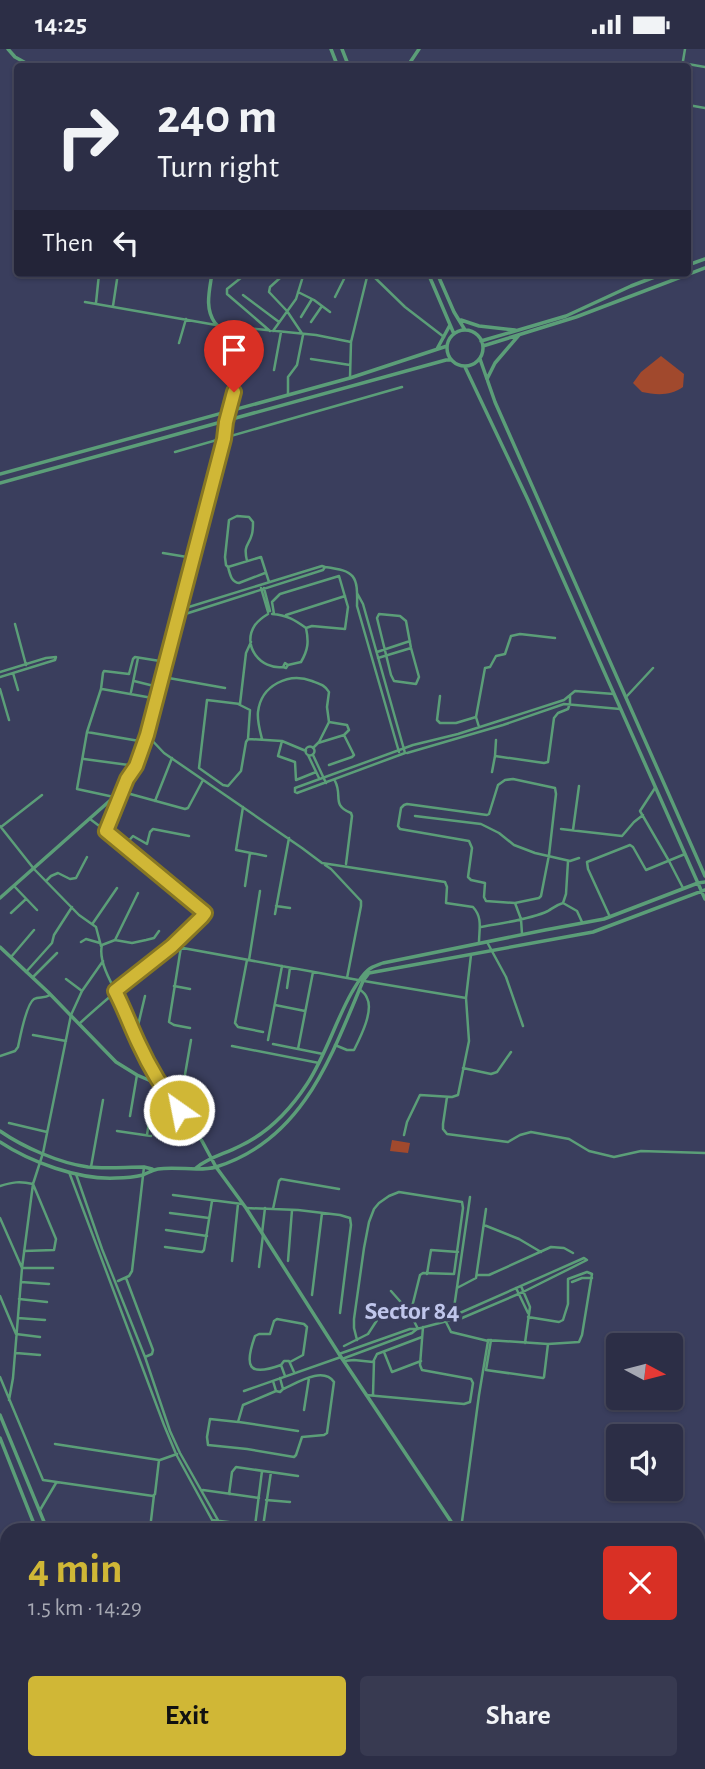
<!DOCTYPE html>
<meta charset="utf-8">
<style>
body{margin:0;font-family:"Alegreya Sans",sans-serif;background:#383a51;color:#f1f3f6;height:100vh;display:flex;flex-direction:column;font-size:26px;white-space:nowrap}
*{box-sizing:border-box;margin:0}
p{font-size:23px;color:#a6a8b3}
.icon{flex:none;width:38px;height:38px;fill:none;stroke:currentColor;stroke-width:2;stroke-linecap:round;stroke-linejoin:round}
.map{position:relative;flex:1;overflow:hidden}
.details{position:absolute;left:0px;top:1474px;width:705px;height:247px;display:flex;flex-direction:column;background:#2c2e46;border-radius:21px 21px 0 0;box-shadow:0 2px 5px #0004,0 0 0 2px #484a5f}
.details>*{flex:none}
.guide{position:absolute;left:14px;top:14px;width:677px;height:214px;border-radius:7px;box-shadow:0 2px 5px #0004,0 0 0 2px #484a5f;background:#2c2e46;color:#f1f3f6;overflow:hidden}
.needle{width:46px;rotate:97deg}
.fabs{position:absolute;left:606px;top:1284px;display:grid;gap:14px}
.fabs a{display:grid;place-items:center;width:77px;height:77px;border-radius:7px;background:#2c2e46;box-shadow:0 2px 5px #0004,0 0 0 2px #484a5f;font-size:35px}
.pin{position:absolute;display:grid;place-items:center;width:60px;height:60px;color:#fff;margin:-72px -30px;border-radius:50% 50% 50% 0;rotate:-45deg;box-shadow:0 0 7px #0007}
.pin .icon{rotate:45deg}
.me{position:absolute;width:77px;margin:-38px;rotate:327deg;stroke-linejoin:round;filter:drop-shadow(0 0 5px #0008)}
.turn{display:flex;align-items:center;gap:24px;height:147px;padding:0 28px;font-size:32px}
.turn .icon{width:91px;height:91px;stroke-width:2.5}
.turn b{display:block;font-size:49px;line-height:60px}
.then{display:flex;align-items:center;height:66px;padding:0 28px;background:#0003;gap:14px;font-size:26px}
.round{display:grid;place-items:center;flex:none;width:74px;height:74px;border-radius:7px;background:#383a51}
.head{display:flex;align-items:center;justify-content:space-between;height:119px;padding:0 28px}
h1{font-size:42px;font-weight:700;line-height:52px;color:#d0b736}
.action{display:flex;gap:14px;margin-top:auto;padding:14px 28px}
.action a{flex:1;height:80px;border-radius:7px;background:#d0b736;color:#111;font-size:28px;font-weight:700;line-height:80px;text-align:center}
.action a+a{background:#383a51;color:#f1f3f6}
.status{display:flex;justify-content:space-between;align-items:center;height:49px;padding:0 35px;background:#2c2e46;direction:ltr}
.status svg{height:19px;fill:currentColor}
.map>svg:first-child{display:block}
</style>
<div class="status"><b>14:25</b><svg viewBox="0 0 49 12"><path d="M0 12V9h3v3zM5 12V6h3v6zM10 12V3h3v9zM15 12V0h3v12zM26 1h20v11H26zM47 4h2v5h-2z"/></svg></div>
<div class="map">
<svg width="705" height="1720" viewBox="0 0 705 1720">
<rect width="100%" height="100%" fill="#3a3e5d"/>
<path fill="#a1492d" d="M661,307l23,18 -1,13c-12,9 -27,8 -41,5l-9,-9 8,-11z
M392,1091l18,3 -2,10 -18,-2z"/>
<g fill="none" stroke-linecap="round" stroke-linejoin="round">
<path stroke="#5b9e78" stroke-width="2.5" d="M682,14l23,4
M682,18l3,-18
M688,56l17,3
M247,224l-20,16v5l43,37
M370,224l35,34 39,30
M280,229l-10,9 -1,5 18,19 16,24 -6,30 -9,12v17
M298,243l16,8 16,12
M243,246l36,27
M335,248l12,-24
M85,253l131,23 100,10 35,7
M96,254l3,-29
M113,257l5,-33
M301,268l11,-18
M311,273l11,-16
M273,282l23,-32 8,-26
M179,294l7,-24
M244,299l5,-9 2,-10
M311,310l39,6
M274,321l7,-38
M350,329l1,-36 17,-69
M175,403l227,-65
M163,504l30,5
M247,512c-4,-17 2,-15 5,-27 1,-4 1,-8 1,-12l-4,-5 -12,-1 -8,4 -4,37 1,8 2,2 33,-10 8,25
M228,518c2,7 3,15 11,16l26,-10
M325,518c30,4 33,8 32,39l42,146
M261,539l7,24
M264,539l6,23
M268,565c-5,3 -10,7 -13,11 -14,21 6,45 28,42
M272,565c15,1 23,6 34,14
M274,565l-2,-12 8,-8 59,-18 9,31 -3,22 -33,-3 -6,2c3,14 2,22 -5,34l-13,3
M379,565l21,2 6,5 5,27 8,29 -3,7 -22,-3 -3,-6 -14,-57z
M286,566l59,-19
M179,567l144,-46 2,-3 -3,-1 -143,44
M15,575l11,41
M251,593l-5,11 -6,51 -33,-4 -8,68 24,17 5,1 13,-15 5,-29 2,-3 34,2 24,10
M377,603l33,-11
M378,609l33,-10
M285,614l3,2 -2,3 -3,-1z
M0,623l46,-14 10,-1 -1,3 -55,17
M13,624l5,17
M163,628l62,11
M134,632l24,6
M0,640l9,31
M102,640l56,10
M131,643l7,-34
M440,647l-3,24 3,3h16l20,-6
M627,647l26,-28
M238,655l12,6 -2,29
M479,678l-3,-10 9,-49 5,-1 6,-11 9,-2 6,-18 9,-2 35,4
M87,683l58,10
M147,686l17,18 138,95 20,15 123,19 2,5 -1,16 27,4c10,11 6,22 6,36
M262,690c-2,-8 -5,-18 -4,-27 3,-27 31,-40 54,-31 8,3 13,4 17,11l-2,15 2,15 -10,20 -6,6
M282,692l-4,15 17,6 1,18 20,-8
M318,694l26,-8 5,-5 -2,-5 -18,-3
M305.5 702a4.5 4.5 0 1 1 9 0a4.5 4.5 0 1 1-9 0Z
M407,704l96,-28 61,-21 56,5
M308,706l11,23
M313,706l13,28
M495,707l1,-16
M84,710l52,7
M329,716l23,-8 2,-2 -10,-20
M492,723l3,-16 49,7 4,-1 6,-44 4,-5 10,-4 2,-6v-8
M513,730l42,9 1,6 -7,61 -8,41 -2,2 -24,5 -29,-2 -2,-4 1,-14 -14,-3 -3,-3 4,-29 -3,-7 -69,-12 -2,-3 3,-18 3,-3 3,-1 80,11 2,-1 9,-29 7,-5z
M335,732c8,15 -4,24 16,32l1,3 -6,48
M295,739l118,-43 45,-11 106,-34 11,-9 39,3
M295,739v4l2,1 108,-40 -42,-149 -6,-11
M655,739l-15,23 29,50 14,27
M123,743l62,17 3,-1 15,-28
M114,748l-37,-8 10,-57 14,-43 2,-16 1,-2 25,3 4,-15 2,-2 31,5
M155,752l17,-43
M243,758l-7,43 30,6
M415,767l66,8 18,9 15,12 21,8 35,8 9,-3
M0,777l34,43 45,46 17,12 5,19
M1,778l41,-32
M561,780l61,7 12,-14 9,-7
M573,781l6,-44
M106,782l20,-49
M124,797l9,-10 14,8 3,-12 3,-3 36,7
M325,816l6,4 30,32v5l-14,72
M46,832l5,-5 7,-3 12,6 6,-1 11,-21
M14,837l23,24
M245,837l5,-33
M515,854l6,16 1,15
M563,854l14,8 5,11
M276,857l14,2
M11,864l15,-14
M275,865l14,-76
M610,868l-22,-48 -1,-7 43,-17 3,2 13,23 39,-16
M93,874l24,-35
M481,878c20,-4 48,-7 67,-16 5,-3 8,-6 15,-8l3,-9 2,-33
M159,882l-5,7 -8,2 -14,3 -17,-3 -13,5c-5,19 16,49 24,66 5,10 8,21 12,31 8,17 18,33 27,49
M115,891l23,-47
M81,893l5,-3 14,4
M487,893l19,35 17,49
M172,897l186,34
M181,898l-12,75 5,3 16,3
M11,908l23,-27
M247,911l-12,63 3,4 25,5
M249,911l11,-69
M26,923l26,-29 2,-8 18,-28
M33,928l24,-24
M66,930l16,12
M364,932l102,17 3,43 -11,54 -6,2 -32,-2 -13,27 -3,13
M174,937l16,3
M287,939l3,-20
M466,949l5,-43
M275,956l30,6
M79,975c40,-37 84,-70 124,-107l2,-4 -99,-82 -16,-12
M136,985l9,-38
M33,986l33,6
M268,991l14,-74
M273,995l50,10
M335,996l12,5h7c6,-12 20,-39 13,-52 -1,-3 -5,-7 -8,-9
M232,997l87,17
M298,1000l15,-77
M0,1007l15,-5 3,-4c2,-9 8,-43 16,-48 5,-3 10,0 16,-4
M463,1019l28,6 6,-2 14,-20
M447,1048l-4,27v5l4,5 61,8 12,-7 11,-3 38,7 20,12 25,6 27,-6 64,2
M179,1060l12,-69
M130,1067l7,-41
M9,1074l38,9
M159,1081l9,-34
M117,1082l34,5
M147,1086l8,-51
M91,1118l12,-67
M69,1123l95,253 12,29 41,75
M76,1125l26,75 43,108 25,74 10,22 43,76
M0,1137c12,-4 20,-5 33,-2l23,55 -2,11 -30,1
M173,1146l69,9
M246,1159l52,2 42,5 10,3 1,7 -11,88
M273,1160l6,-28 2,-2 58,10
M170,1164l39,5
M0,1169l22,50h31
M484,1176l35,14 22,13
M166,1181l41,6
M262,1184l3,-25
M165,1198l37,5 2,-2 8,-49
M232,1212l6,-57
M288,1212l4,-51
M259,1218l4,-32
M427,1225l4,-24 27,2
M477,1226h12l62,-28 13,1 9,5
M126,1229l27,72 -1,4 -7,3
M118,1232l11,-5 3,-5 12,-104
M21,1233l28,2
M572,1233l10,-4h10
M521,1237l9,21 -5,36
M457,1239l19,-10 10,-69
M516,1239l12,25
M391,1242l15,17
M312,1246l10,-82
M0,1247l16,38 24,3
M19,1250l28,3
M409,1266l-3,-2v-5l4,-2 4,2
M411,1266l7,14
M453,1266l17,-118
M18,1269l27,2
M446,1273l5,10 37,9 -9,54 -18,134
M417,1280l34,-9 4,1 68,-29 64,-32 -3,-2 -131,58 -2,4
M357,1291l-3,-12v-9l10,-71 5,-26 5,-13 5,-6 10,-7 10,-4 63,10 1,6 -9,66 -31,-1 -3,2 -8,32
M488,1291l60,4 31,-2 3,-7 10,-61 -5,-2 -19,7v25l-5,16 -4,2 -31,-5
M491,1291l-5,30 57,8 1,-1 4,-33
M344,1297l24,-12 13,-20 25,-1
M384,1303l8,20 29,-11
M16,1304l24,2
M339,1305l71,-25h7l-5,4 -70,26
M344,1312l10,-1 19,2 4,-8 45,-17
M281,1316c-33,12 -37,2 -26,-29l4,-2h11l4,-13 3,-2 27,5 3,3 -4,28 -13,7
M285,1327l-4,-11 3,-4h5l5,11
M0,1328l43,103 110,16 2,-2 4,-34 -104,-16
M273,1332l3,10 4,1 3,-3 -3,-11
M244,1342l97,-34
M276,1342l-33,14 -5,17 -28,-3 -3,18 1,8 39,4 47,8 2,-2 6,-18 22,-2 3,-2 7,-51c-11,-16 -37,1 -51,7
M366,1346l98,9 6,-2 3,-19 -2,-4 -49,-9 -2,-5 3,-38
M373,1346l1,-34
M9,1351l4,-22 9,-110 11,-84 10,-31 28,-138 11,-24 21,-30
M304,1361l5,-32
M239,1373l59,9
M160,1411l17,-6
M203,1441l56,8
M229,1445l3,-22 4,-5 62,9
M266,1451l24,2
M40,1461l16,-27
M212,1471l73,9
M255,1477l7,-55
M88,1478l18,2
M263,1478l8,-55
M150,1480l4,-34
M0,1503l7,-3
M0,1508l7,-3
M0,1656l7,-6
M0,1661l7,-6
M454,1713l17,7
M549,1713l8,7
M607,1713l4,7
M412,1720l1,-7
M491,1720l3,-7
M563,1720l5,-7
M589,1720l8,-7"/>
<path stroke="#5b9e78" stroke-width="3.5" d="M8,0l7,8 18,10
M331,0l7,18
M342,0l7,18
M407,18l12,-18
M688,216l17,-6
M428,224l26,61
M437,224l17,39 11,18
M461,271l18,6 36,4
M447 299a18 18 0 1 1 36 0a18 18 0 1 1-36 0Z
M481,292l85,-25 65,-30 34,-13
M483,297l93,-29 129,-49
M437,300l13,-24
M480,310l15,43 210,474
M465,318l63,133 177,399
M487,330l8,-16 24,-28
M0,425l350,-96 97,-32
M0,434l446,-123h5
M0,849l114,-101 22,-31 11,-31 77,-296 2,-17 18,-69v-5l-3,-3c-7,-6 -20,-15 -26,-22 -11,-15 -5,-34 -3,-50
M0,898l48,45 68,70 21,13 14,6 16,13 35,47 14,26 30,41 95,149 115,172
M0,1082c23,16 59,32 88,36 18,2 38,0 56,0l8,2
M0,1093c30,20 79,38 116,36 8,0 19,-1 27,-3 5,-2 9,-5 15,-6 19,-3 41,3 58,-2 87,-27 115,-110 147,-186l6,-8 224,-41 112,-42
M196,1119c13,-11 29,-14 44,-22 28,-13 50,-36 67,-62 19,-29 28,-62 45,-92 5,-8 9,-16 16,-22 5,-4 10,-5 15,-7l162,-33 59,-11 94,-36 7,-1
M0,1366l47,114
M0,1389l36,91
M698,1496l7,-3
M698,1507l7,-3
M133,1713l2,7
M141,1713l3,7
M238,1720l10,-7
M260,1720l10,-7"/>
</g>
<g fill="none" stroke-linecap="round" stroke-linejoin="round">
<g stroke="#877723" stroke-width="18">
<path id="route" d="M179,1061c-16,-20 -30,-44 -41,-68 -8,-17 -14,-34 -23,-51l57,-45 30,-29 3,-4 -99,-82 21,-52 9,-13 11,-31 77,-296 2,-17 8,-30"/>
</g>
<use href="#route" stroke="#d0b736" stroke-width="12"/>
</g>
<g text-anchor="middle" stroke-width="7" stroke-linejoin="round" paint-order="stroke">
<g font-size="26" font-weight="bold" fill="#c0c6ec" stroke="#3a3e5d">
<text x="412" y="1270">Sector 84</text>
</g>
</g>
</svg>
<div class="fabs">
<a><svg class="needle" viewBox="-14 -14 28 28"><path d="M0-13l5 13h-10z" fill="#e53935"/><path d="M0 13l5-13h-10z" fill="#a6a8b3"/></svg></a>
<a><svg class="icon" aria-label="sound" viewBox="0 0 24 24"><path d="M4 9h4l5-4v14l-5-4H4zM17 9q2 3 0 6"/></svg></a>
</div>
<div class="pin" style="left:234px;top:343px;background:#d93025"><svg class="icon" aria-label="arrive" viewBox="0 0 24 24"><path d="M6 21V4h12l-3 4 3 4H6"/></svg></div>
<svg class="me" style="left:179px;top:1061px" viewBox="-20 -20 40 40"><circle r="17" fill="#d0b736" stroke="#fff" stroke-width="3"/><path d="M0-11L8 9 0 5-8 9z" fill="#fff"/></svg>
<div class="guide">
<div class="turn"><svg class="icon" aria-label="right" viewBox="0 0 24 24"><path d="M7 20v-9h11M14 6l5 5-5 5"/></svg><div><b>240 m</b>Turn right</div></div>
<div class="then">Then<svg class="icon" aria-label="left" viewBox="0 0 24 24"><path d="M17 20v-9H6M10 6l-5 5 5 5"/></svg></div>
</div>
<section class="details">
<div class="head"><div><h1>4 min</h1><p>1.5 km · 14:29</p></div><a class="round" style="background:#d93025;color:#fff"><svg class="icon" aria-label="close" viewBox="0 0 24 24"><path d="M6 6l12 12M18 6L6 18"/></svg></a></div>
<div class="action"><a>Exit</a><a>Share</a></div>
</section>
</div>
